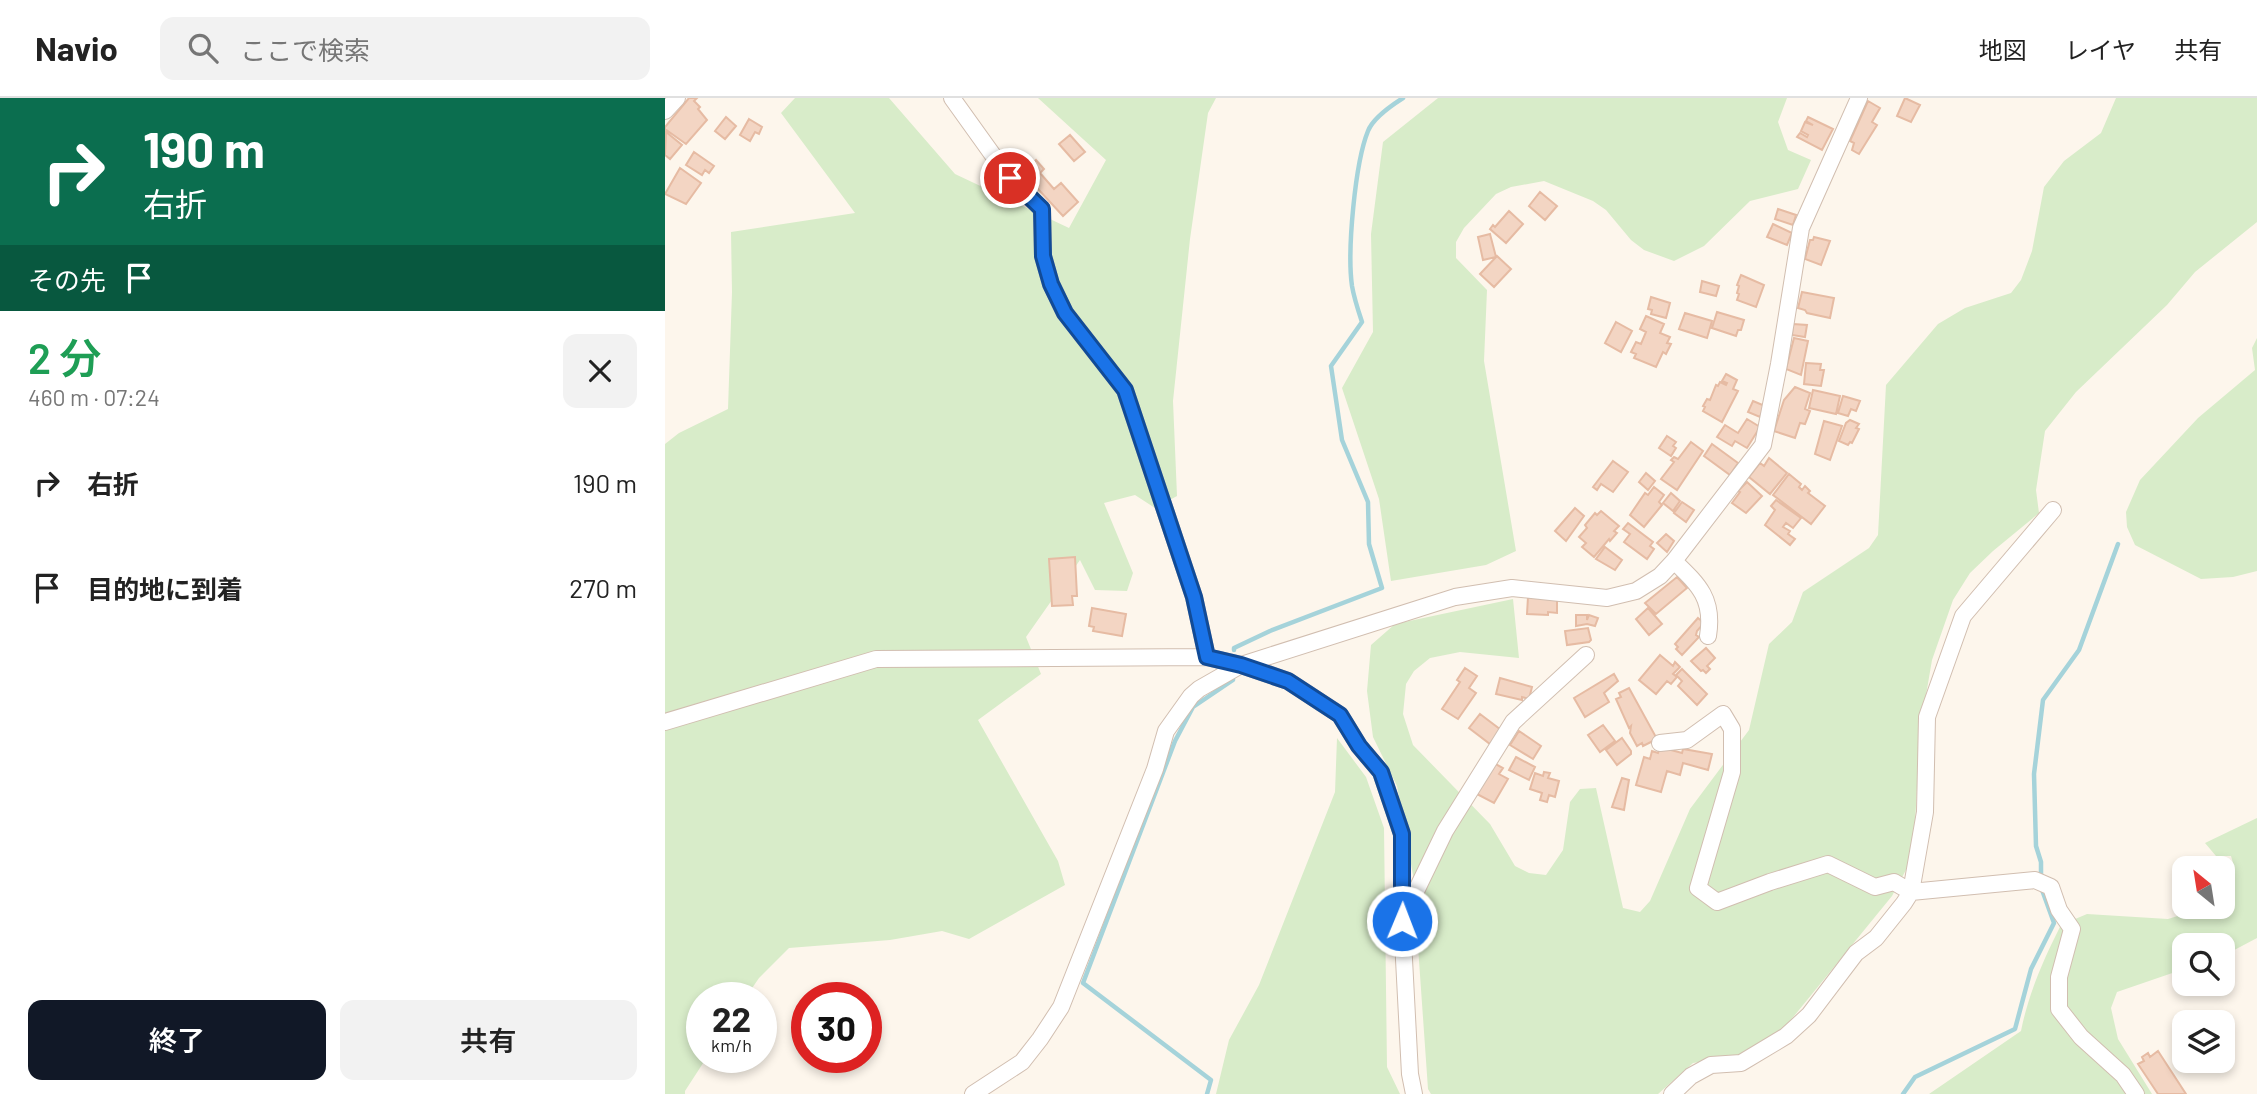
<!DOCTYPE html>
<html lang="ja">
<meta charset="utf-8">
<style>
body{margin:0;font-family:Barlow,"Noto Sans JP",sans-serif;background:#f2f2f2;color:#222;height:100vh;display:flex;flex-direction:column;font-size:26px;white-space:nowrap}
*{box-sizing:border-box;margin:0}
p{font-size:23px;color:#767676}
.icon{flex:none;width:38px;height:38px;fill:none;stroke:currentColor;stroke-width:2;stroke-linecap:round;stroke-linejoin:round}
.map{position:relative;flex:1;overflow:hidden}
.panel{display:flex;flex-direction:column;background:#fff;width:665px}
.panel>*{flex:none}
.top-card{background:#0b6e4f;color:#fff;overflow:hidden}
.needle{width:46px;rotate:330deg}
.buttons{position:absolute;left:1507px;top:758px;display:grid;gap:14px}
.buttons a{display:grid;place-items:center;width:63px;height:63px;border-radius:14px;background:#fff;box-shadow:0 4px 10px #0003;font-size:35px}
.speed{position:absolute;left:21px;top:884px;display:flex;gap:14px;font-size:35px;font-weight:700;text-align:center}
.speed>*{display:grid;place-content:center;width:91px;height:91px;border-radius:50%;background:#fff;box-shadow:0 4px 10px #0003;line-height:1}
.speed small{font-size:18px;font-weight:400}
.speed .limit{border:10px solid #d22;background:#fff;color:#111}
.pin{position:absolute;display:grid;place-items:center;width:60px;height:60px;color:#fff;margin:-30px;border:4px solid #fff;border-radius:50%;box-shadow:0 2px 7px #0007}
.me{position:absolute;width:77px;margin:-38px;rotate:1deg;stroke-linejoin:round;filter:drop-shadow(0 0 5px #0008)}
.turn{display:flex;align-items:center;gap:24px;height:147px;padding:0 28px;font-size:32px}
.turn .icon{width:91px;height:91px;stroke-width:2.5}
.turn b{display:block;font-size:49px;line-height:60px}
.then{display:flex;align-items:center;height:66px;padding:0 28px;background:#0003;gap:14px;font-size:26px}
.round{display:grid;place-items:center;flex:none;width:74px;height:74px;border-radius:14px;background:#f2f2f2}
.headline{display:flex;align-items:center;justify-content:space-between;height:119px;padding:0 28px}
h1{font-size:42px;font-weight:600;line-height:52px;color:#1e9e55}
.cta{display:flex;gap:14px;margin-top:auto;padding:14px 28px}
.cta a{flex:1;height:80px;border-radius:14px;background:#111827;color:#fff;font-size:28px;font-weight:600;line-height:80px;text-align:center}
.cta a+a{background:#f2f2f2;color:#222}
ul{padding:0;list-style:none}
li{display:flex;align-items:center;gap:21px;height:105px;padding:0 28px}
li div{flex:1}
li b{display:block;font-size:26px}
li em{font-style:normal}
header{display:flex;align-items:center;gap:42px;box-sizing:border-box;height:98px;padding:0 35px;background:#fff;border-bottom:2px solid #e0e0e0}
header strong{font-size:33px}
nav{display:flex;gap:38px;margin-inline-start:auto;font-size:24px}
.search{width:490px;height:63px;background:#f2f2f2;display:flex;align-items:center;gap:18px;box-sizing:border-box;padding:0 24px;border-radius:14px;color:#767676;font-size:26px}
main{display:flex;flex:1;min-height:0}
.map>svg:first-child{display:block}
</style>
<header>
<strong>Navio</strong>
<div class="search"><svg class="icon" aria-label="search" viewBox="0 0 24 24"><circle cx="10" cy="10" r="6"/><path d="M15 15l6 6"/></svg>ここで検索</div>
<nav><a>地図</a><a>レイヤ</a><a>共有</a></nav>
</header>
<main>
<section class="panel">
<div class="top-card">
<div class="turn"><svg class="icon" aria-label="right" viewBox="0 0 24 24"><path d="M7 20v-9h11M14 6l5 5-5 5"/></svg><div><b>190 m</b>右折</div></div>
<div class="then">その先<svg class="icon" aria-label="arrive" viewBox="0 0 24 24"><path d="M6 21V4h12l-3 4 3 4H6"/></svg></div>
</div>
<div class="headline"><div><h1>2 分</h1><p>460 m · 07:24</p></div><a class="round"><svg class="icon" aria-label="close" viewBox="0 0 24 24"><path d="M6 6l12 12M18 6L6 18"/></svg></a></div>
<ul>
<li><svg class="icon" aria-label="right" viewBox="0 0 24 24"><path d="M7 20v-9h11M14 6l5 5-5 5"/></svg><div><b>右折</b></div><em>190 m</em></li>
<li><svg class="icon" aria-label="arrive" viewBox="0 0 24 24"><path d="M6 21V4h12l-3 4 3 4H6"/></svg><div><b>目的地に到着</b></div><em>270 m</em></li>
</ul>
<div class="cta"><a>終了</a><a>共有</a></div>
</section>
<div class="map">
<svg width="1592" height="996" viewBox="0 0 1592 996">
<rect width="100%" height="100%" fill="#fdf6ec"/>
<path fill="#d8ecc9" d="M130,0h94l66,76 114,54 37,-68 -68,-62h178l-8,15 -18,126 -17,162 4,95 -22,12 -20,-13 -31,8 29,70 -6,18 -32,-1 -15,-30 -54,77 15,37 -63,46 80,141 7,24 -96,54 -27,-8 -52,9 -101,8 -30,30 -13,19 -44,1v59h5l-22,34v3h-20v-650l14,-11 49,-24 4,-117 -1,-60 124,-19 -74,-100z
M773,0h349l-9,24 10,28 23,10 -13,29 -48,12 -46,45 -30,15 -30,-11 -13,-10 -25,-30 -13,-9 -49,-20 -33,6 -15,7 -32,34 -8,14v16l31,32 -3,71 32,190 -30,14 -95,16 -12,-82 -37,-111 31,-56 -2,-98 12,-92z
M1451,0h141v124l-62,50 -28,33 -91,87 -31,39 -9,59 3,23 -46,38 -23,22 -17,27 -21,60 -12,70 -5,94 -8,44 -15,28 -111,136 -42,24 -46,7 -35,31h-227l-3,-5 -15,-214 -16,-89 -24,-49 -6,-46 4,-46 24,-21 118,-25 6,59 -59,-6 -30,6 -16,13 -8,13 -3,30 10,31 77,79 25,42 14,7 17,2 17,-25 7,-48 10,-13 16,-1 27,120 17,4 10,-11 40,-92 59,-79 20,-86 23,-22 11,-30 66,-44 9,-13 8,-150 52,-61 27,-16 46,-15 10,-13 11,-29 12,-64 20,-26 37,-28z
M1592,240v233l-24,6 -32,2 -66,-34 -8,-18 -1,-15 14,-32 58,-62 57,-48 -3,-22z
M672,640l29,39 18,51 3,239 13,27h-184l13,-54 30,-55 76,-193z
M1592,720v120l-34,18v-11h-39v24l-67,23 -6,16 7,31 34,55h-223l92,-63c7,-36 23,-73 40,-106l26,-11 81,5 16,-5 9,-7 30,-1v-25l12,-11 -4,-14h-15l-11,-13z"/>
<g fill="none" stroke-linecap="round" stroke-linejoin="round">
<path stroke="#a5d3da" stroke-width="4.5" d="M569,552v-2l36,-17 112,-43 -13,-44 -1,-42 -26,-62 -11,-74 31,-44c-4,-12 -8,-24 -10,-36 -5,-35 3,-123 16,-155 5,-13 24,-26 35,-33
M1376,779v-15l-5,-16 -2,-72 9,-74 36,-50 39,-106
M542,996l4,-14 -128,-97 92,-242 18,-34 40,-27v-3
M1238,996l12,-17 100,-48 16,-60 23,-46 -13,-36"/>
</g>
<path fill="#f3d5c3" stroke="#e6bba3" stroke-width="2" d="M24,0h8l-3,3 6,6 -2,2 9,11 -21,24 -21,-15v-2z
M1240,0l15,7 -9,17 -14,-6z
M1203,3l12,7 -8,14 5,3 -18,29 -7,-4 2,-7 -4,-2z
M61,19l10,9 -11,13 -10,-8z
M1143,19l25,12 -11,21 -25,-13 3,-4 7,4 1,-2 -7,-4 4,-9 8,3 -7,-4z
M84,21l13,8 -3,7 -4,-2 -5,9 -10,-6z
M1,34l16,13 -12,14 -5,-4z
M405,37l15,17 -11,9 -15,-17z
M29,54l20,14 -5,7 -4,-3 -3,5 -16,-10z
M357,56l10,10 4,-4 8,9 -4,4 14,16 7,-6 17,19 -15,14 -50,-54z
M15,70l21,15 -15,21 -21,-10z
M875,94l17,14 -12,14 -16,-14z
M1113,111l18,6 -3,10 -18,-6z
M844,113l14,13 -17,19 -16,-14 3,-4 2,2z
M1108,126l19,9 -5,12 -20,-8z
M825,136l6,23 -13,3 -5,-23z
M1149,139l16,4 -9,24 -16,-6 5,-19h3z
M832,158l14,13 -17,18 -14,-13z
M1076,177l23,10 -8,22 -19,-7 2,-6 -2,-1 2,-7 -2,-1z
M1037,183l17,5 -3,10 -16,-4z
M1137,194l32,6 -4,20 -23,-5 -2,-3 -7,-2z
M986,199l19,6 -4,15 -15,-4 1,-4 -4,-1z
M1052,214l27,8 -3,10h-3l-2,6 -24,-8z
M1020,215l27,8 -5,17 -28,-9z
M981,218l18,8 -4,9 10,4 -3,6 4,1 -5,10 -3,-2 -7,15 -22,-9 2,-4 -5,-2 5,-10 5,2 5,-12 -6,-3z
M951,224l16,9 -11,21 -16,-9z
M1128,226l14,1 -2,12 -13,-2z
M1129,240l14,3 -7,34 -15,-6z
M1141,265l15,1 -1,6h4l-3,16 -17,-2z
M1061,276l11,6 -4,9 5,2 -16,31 -19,-11 2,-4 -2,-1 4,-7 3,1 6,-15 2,1 2,-4 6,3 1,-2 -5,-2z
M1130,289l15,6 -5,16 5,2 -5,13 -5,-1 -5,15 -21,-7 10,-31z
M1148,292l27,6 -4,18 -27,-6z
M1178,298l17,5 -4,10 -5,-2 -3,7 -10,-3z
M1088,303l12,5 -5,11 -12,-5z
M1082,321l13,8 -13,21 -12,-7 -3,5 -15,-9 8,-12 13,8z
M1185,322l9,4 -3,4 3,1 -7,14 -2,-1 -2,3 -9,-4 7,-18z
M1159,323l18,5 -12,34 -15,-6z
M1002,338l9,6 -3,4 3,2 -5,8 -12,-8z
M1026,344l12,9 -26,39 -16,-11 13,-17 -3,-2 3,-3 4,2z
M1047,346l26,19 -8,12 -26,-19z
M1104,360l18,15 -17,21 -21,-17 11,-14 4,3z
M948,363l15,11 -15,20 -12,-8 -4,6 -4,-3z
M981,375l9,8 -7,9 -9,-8z
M1124,376l12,10 -2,3 3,3 3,-4 5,5 -2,2 17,13 -14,18 -38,-29z
M1082,384l15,14 -16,17 -14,-10 8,-11 -2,-1z
M989,389l10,8 -5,7 3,3 -18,22 -14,-12 15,-22 3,2z
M1006,395l9,8 -7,10 -10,-8z
M1111,402l25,18 -8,10 -7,-5 -3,4 7,4 -2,3 7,5 -5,6 -25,-20 10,-15 -4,-4z
M1017,404l12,8 -8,12 -12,-9z
M910,410l9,8 -18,25 -11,-10z
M936,413l18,15 -5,5 3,2 -7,8 -1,-2 -15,18 -12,-10 4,-4 -7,-6 8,-9 -2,-3 10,-12 2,2z
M963,425l25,19 -3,4 4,3 -7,10 -23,-17 6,-8 -7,-5z
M1001,436l8,7 -7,11 -10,-9z
M940,449l17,13 -7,10 -19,-11z
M410,459l2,39h-5l1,9 -21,1 -3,-47z
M1012,479l10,11 -31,26 -11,-11z
M863,499l29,2v14l-9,-1v3l-21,-1z
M427,510l34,6 -4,22 -29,-5 1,-4 -5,-1z
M983,510l14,16 -13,11 -13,-16z
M911,517h11v5l2,-5 9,3 -3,8 -8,-2 -11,2z
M1033,520l6,5 -7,8 -1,4 3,2 -17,18 -6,-6 2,-2 -3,-3z
M923,530l3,12 -2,2 -22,3 -2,-14z
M1041,550l9,10 -8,8 3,3 -4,4 -3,-3 -2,1 -10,-10z
M995,557l13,11 2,-4 5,5 -7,7 4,3 -6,7 -4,-3 -11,13 -17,-14z
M800,570l12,8 -8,12 7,5 -18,26 -16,-10 18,-27 -3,-2z
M1017,571l25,25 -10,11 -19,-19 4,-5 -6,-6z
M949,576l4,7 -14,12 5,9 -24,15 -11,-19z
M835,580l32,9 -3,12 -7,-2v3l-26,-6z
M964,590l28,51 -14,7 -1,-3 -5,3 -7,-13 1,-7 -2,2 -13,-29 5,-2 -2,-4z
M815,616l21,16 -11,14 -21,-16z
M938,627l12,16 -15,11 -12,-17z
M854,633l22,15 -8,13 -23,-14z
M957,640l9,13v3l-14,11 -11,-15z
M995,649l22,6 1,-4 29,5 -4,16 -25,-7 -3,12 -13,-4 -6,21 -25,-7 8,-28 6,2 2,-8 6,2z
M851,659l19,10 -6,13 -20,-10z
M827,664l11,6 -4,6 9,5 -14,24 -19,-10z
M879,674l6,1 -2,5 11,3 -4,16 -6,-2 -2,7 -7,-2 2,-7 -12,-4 5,-16 8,3z
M957,680l7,2 -5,30 -12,-3z
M1493,953l28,43h-28l-20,-30 6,-3 -2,-4 6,-4 2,4z"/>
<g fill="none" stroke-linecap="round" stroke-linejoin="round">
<g stroke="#d1beb0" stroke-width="18">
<path id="minor" d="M287,0l58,81 32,30 1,47 8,28 14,29 60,77 69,207 13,60
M0,13l12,-13
M1009,463c25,24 40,38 34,75
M0,624l211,-63 331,-2 34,8 47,16 52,34 19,31 22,26 21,62v87l8,153 4,20
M995,645l27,-3 36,-26 9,15v43l-34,116 19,14 53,-20 58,-18 47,23 19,-5 17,10 124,-12 16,7 8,23 13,19 -13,48v32l22,28 42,38 13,19
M739,818l41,-85 68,-109 73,-67
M308,996l49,-32 18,-23 21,-32 94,-238 11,-38 25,-35 8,-7 42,-24 214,-68 57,-9 95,10 29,-7 24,-15 14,-15 89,-116 16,-81 22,-136 58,-130
M1007,996l19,-18 20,-11 30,-2 45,-27 23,-21 47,-62 20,-15 28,-35 7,-11 14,-80 2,-95 36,-101 90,-106"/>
</g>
<use href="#minor" stroke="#fff" stroke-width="16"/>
</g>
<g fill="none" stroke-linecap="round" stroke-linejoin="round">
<g stroke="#114b97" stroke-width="18">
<path id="route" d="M345,80l32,31 1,47 8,28 14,29 60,77 69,207 13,60 34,8 47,16 52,34 19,31 22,26 21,62v87"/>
</g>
<use href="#route" stroke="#1a73e8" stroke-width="12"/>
</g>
</svg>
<div class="buttons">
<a><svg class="needle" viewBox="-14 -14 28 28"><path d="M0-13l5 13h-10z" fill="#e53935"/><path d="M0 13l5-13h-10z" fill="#767676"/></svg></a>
<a><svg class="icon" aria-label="search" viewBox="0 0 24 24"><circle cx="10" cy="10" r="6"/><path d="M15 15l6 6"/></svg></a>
<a><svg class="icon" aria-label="layers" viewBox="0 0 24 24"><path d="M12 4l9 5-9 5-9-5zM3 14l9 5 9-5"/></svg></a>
</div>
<div class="speed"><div>22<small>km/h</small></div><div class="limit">30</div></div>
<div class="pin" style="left:345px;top:80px;background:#d93025"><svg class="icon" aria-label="arrive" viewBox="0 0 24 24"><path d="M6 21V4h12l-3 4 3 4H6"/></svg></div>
<svg class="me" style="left:737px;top:823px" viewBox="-20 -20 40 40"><circle r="17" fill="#1a73e8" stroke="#fff" stroke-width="3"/><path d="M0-11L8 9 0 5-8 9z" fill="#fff"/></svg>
</div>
</main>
